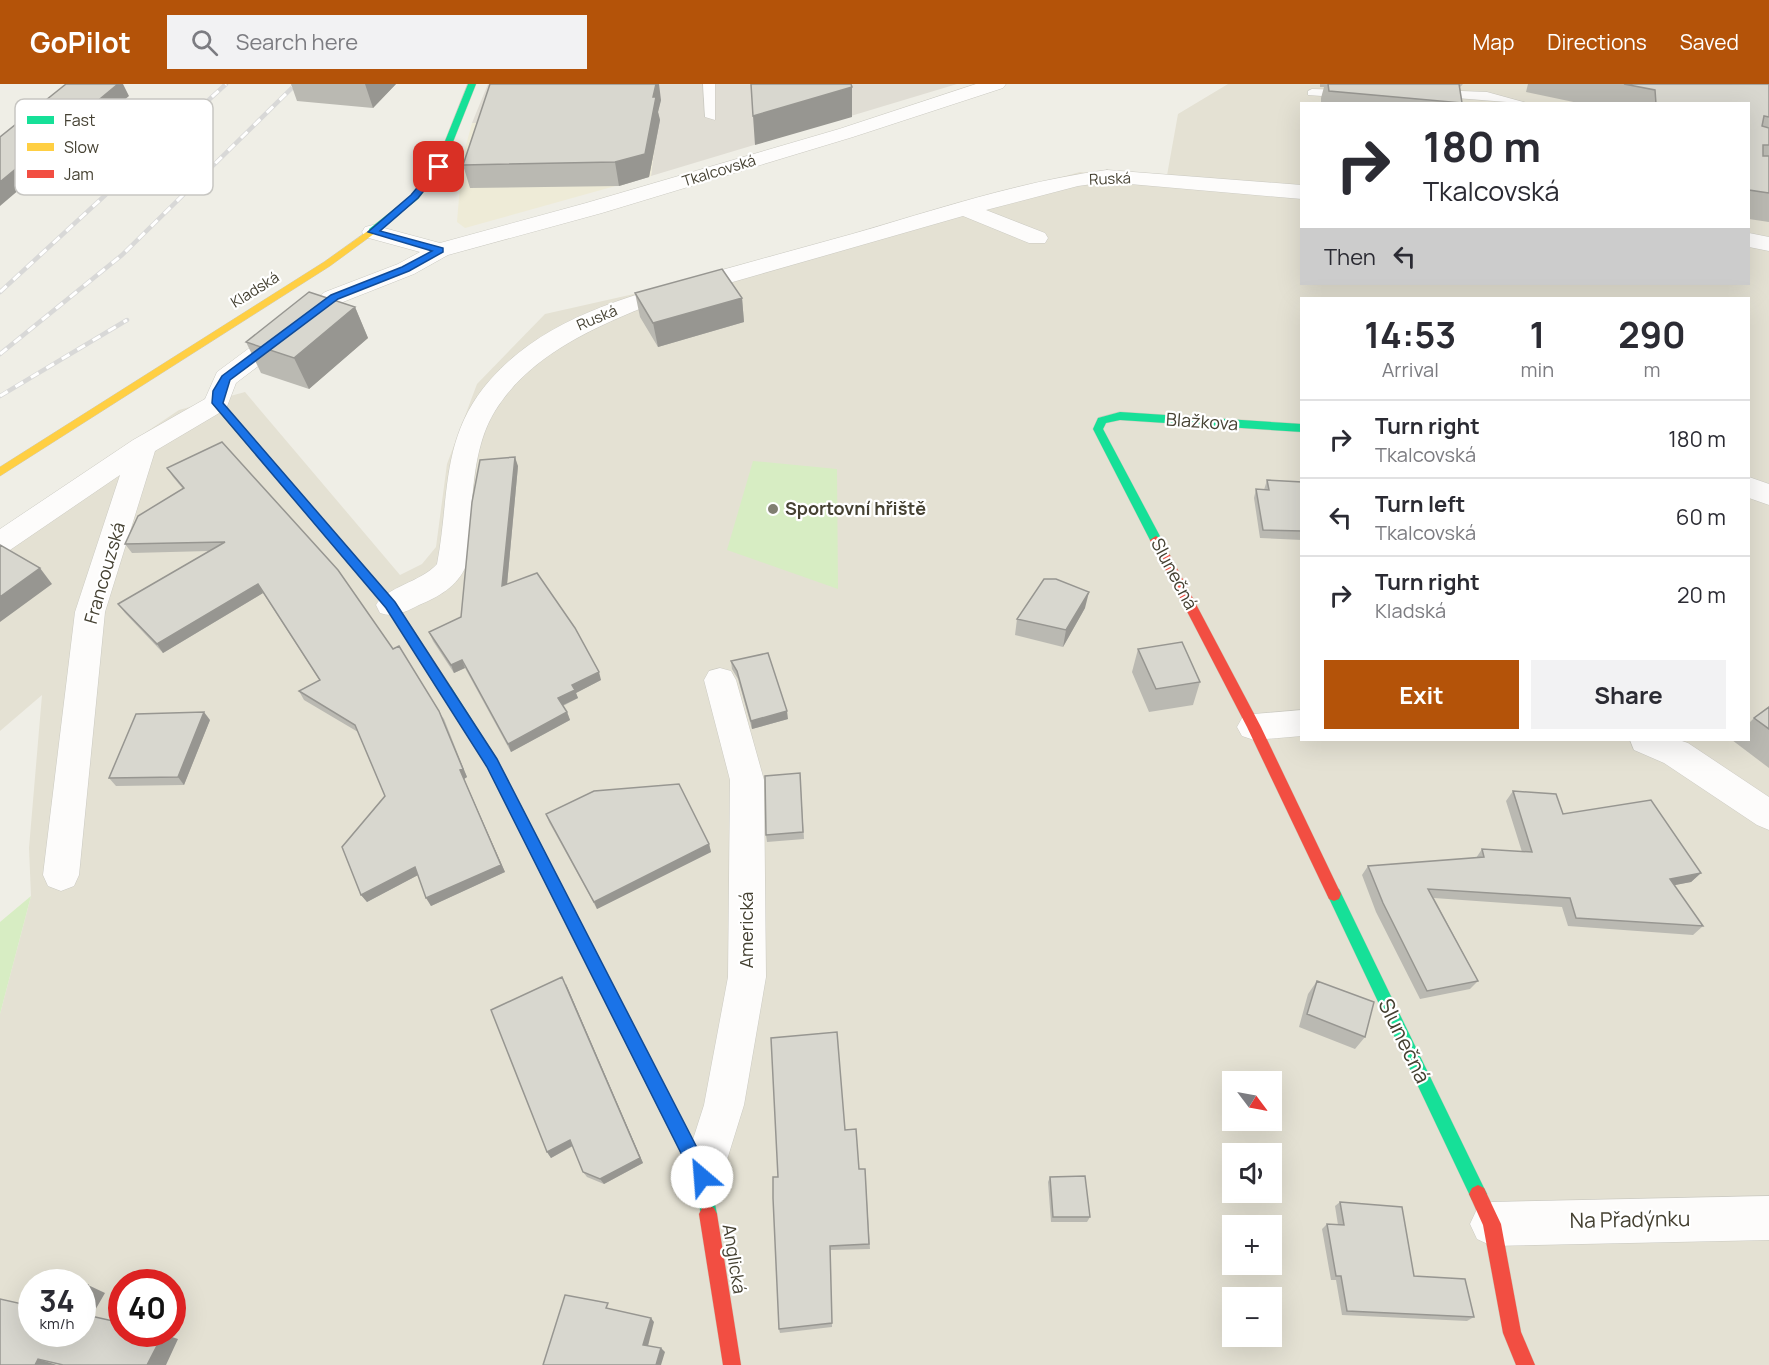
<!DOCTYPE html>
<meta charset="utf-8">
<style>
body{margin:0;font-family:Manrope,sans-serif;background:#f2f2f3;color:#2b2b33;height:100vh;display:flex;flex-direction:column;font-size:22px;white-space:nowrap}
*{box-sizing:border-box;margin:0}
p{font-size:20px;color:#7c7c81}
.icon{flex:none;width:33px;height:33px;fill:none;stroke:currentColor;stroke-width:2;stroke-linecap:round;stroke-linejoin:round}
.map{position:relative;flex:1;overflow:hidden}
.drawer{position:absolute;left:1300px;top:213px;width:450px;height:444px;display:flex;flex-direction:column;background:#fff;border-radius:0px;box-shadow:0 6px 24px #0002}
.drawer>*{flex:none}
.hud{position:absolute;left:1300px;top:18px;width:450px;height:183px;border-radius:0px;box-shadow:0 6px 24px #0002;background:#fff;color:#2b2b33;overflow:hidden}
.needle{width:39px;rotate:122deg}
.controls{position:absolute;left:1222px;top:987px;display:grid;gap:12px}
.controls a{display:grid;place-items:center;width:60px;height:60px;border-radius:0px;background:#fff;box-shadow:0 6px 24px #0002;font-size:30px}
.speed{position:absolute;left:18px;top:1185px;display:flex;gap:12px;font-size:30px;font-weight:700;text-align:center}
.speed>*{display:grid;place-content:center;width:78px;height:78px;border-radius:50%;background:#fff;box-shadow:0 6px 24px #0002;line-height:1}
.speed small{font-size:15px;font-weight:400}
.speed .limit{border:9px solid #d22;background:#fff;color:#111}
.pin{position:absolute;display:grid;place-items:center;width:51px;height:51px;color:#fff;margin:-26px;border-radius:12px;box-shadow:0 3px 9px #0006}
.me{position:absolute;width:66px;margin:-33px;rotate:333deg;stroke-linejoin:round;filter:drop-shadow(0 0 4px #0008)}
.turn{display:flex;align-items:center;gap:21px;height:126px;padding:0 24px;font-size:27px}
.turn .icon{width:78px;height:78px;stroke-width:2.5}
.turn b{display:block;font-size:42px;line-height:51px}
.then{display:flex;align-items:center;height:57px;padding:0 24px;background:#0003;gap:12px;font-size:22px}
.eta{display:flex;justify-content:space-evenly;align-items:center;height:102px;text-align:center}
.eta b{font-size:36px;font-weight:700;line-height:42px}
.action{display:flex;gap:12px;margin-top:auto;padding:12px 24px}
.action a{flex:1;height:69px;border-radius:0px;background:#b45309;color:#fff;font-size:24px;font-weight:700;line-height:69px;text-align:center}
.action a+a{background:#f2f2f3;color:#2b2b33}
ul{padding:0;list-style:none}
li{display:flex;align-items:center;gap:18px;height:78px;padding:0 24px;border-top:2px solid #e1e1e2}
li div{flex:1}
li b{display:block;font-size:22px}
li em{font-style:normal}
header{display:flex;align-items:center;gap:36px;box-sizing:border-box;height:84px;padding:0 30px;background:#b45309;color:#fff}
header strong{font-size:28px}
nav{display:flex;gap:33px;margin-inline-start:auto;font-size:21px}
.search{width:420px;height:54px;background:#f2f2f3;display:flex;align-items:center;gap:15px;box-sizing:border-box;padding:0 21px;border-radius:0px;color:#7c7c81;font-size:22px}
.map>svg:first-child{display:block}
</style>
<header>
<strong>GoPilot</strong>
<div class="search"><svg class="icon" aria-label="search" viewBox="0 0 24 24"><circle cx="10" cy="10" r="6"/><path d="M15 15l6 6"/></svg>Search here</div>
<nav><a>Map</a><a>Directions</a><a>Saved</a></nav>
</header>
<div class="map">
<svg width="1769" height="1281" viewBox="0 0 1769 1281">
<rect width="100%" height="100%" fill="#efeee6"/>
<path fill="#e4e1d3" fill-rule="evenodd" d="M1228,0h541v1281h-1769v-351l31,-118 -2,-48 13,-153 -42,36v-201l179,-120 66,-18 155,183 22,-11 14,-17 11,-83 30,-80 68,-70 120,-27 415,-115 86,9 12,-67zM1302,20h447v180h-447zM1302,214h447v442h-447zM1233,998h39v38h-39zM1233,1070h39v38h-39zM1233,1142h39v38h-39zM32,1198h50v52h-50zM122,1198h50v52h-50zM1233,1214h39v38h-39z"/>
<path fill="#e0ddd4" d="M488,0h469l-306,92 6,-56 -185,3z"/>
<path fill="#eeebd7" d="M658,36l-7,56 -186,52 -8,-6 5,-62 10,-37z"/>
<path fill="#d7edc3" d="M753,377l84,8 1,120 -111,-39z
M31,812l-31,118v-92z"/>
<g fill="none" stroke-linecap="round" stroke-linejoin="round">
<g stroke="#cbcac2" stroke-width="1">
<path id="lane" d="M703,0h12v36l-10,-3z
M1312,5l37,1 6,4 -6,4 -41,-3v-4z
M1435,6l52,2 44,12 -100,-8 -2,-2z"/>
</g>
<g stroke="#cbcac2" stroke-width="1">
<path id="street" d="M976,0h30l-3,4 -150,49 -251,76 -154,42 -34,19 -71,28 -107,81 -10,26 -71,42 -50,161 -26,263 -5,11 -13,5 -13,-5 -5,-11 32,-263 45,-137 -110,75 -10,3v-24l133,-89 72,-41 12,-27 108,-80 73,-28 22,-12 -55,-15 -3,-5 3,-5 8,-2 67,18 146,-40 253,-74z
M1107,86l195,15v14l-195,-17 -29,4 -92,24 59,23 3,5 -3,5h-16l-66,-27 -321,92c-56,23 -114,50 -147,103 -21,34 -22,79 -25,119 -1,11 1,26 -4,36 -9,21 -28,31 -47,39 -14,7 -24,13 -39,8l-4,-8c10,-18 45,-23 61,-41 13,-68 3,-127 53,-184 55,-63 140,-84 217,-106 48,-13 97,-27 145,-40 83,-24 169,-53 255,-64z
M1749,149l20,4v14l-20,-4z
M1749,393l20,7v21l-20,-7z
M720,584l11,3 5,9 28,100 2,197 -22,128 -27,87 -15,6 -15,-6 -6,-15 23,-72 24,-128 2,-197 -26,-100 5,-9z
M1302,626v26l-48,4 -12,-4 -5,-9 5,-9 12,-4z
M1630,656h49l9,3 81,54v33l-12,-5 -93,-62 -30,-13z
M1769,1112v44l-277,6 -15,-7 -7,-15 7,-15 15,-7z"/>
</g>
<g stroke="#cfccbc" stroke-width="1">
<path id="fast" d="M468,0h8l-33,83 -25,32 -43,34h-6v-4l43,-34 23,-29z
M1120,328l182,12v8l-182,-12 -14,3 -3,6 59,111 -6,4 -6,-4 -57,-111 5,-11z
M446,602l5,1 46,72 211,412 9,43 -3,6 -6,3 -6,-3 -8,-41 -207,-412 -48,-76z
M1334,803l5,2 145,299 3,6 -3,6 -6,3 -6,-3 -145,-306 2,-5z"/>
</g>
<g stroke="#cfccbc" stroke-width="1">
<path id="slow" d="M372,144l5,3 -2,2 -45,33 -330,210v-9l324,-205z
M217,316l4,1 174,201 56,85 2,4 -2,4h-10l-54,-87 -174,-203v-4z"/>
</g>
<g stroke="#cfccbc" stroke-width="1">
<path id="jam" d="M1156,452l6,4 99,187 80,167 -2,5 -5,2 -5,-2 -82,-172 -97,-187z
M1478,1101l6,3 17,36 20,108 14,33h-19l-13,-32 -20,-108 -14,-31 3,-6z
M708,1121l6,3 3,6 24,151h-18l-24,-151 3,-6z"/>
</g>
<use href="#lane" fill="#fdfcfb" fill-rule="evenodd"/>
<use href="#street" fill="#fdfcfb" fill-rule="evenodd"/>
<use href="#fast" fill="#16e098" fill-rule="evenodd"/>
<use href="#slow" fill="#ffcf43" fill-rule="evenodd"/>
<use href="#jam" fill="#f24e42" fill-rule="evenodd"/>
<g stroke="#d8d8d7" stroke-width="4.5">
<path id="rail" d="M0,208l226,-208
M0,270l122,-99 174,-171
M0,312l127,-76"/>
</g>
<use href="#rail" stroke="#fff" stroke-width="3" stroke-dasharray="9" stroke-linecap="butt"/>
</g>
<path fill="#bab9b2" d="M291,0h105l-23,24 -76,-7z
M1320,0h143l-3,3 2,16v1h-141v-6l3,-11h-4z
M1528,0h241v138l-20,-3v-115h-166l-57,-12z
M661,16l-3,12 2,8 -11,57 -30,9 -149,2 -7,-23z
M635,209l107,5 2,24 -86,25 -18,-30z
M355,223l13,31 -59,51 -48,-16 -15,-31z
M518,382l-11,119 94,95 -25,13 2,5 -15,8 4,6 3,8 -59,32 -46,-84 -11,5 -21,-32 -4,-9 32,-15z
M167,384l226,181 51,70 23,58 -3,2 41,93 -74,34 -13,-31 -51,27 -6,-7 24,-99 -27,-64 -54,-32 -5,-9 21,-10 -57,-88 -100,60 -38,-40 -7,-9 91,-53 -77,2 -7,-9 58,-55 -10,-12z
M1267,396l35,2v58l-42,-2 -6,-40 2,-9 8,1z
M1085,524l-22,39 -48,-12 2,-16z
M1138,565l62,33 -7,23 -44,7 -17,-40z
M731,577l57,58 -36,10 -14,-50 -6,-10z
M1769,623v61l-37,-28h17v-17l5,-5z
M210,636l-26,65 -68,1 -7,-8z
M800,689l4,66 -37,3 -1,-7z
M1513,707l50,23 138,59 -10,9 -17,3 29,41 -10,9 -125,-9 -6,-19 -128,-9 44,83 -8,8 -50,10 -44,-87 -14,-37 6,-9 108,-8 6,-9 40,3 -16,-51z
M546,730l163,30 2,8 -114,57 -48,-87z
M1317,897l48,56 -10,12 -56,-22 9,-33z
M566,900l77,179 -39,21 -17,-7 -4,-5 -10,-26 -22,12 -4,-6z
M845,1046l14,39h6l5,80 -40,1 2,77 -52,6 -1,-4 -1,-152z
M1050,1093l40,40 -3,5h-36l-3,-40z
M1340,1118l74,74 60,41 -7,4 -125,-6 -6,-35h-5l-9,-51 5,-5 11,1 -3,-19z"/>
<path fill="#979691" d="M118,0h5l6,12 -129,110v-24z
M365,0h31l-23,24z
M656,0h3l2,16 -3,12 2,8 -11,57 -30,9 -4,-24 38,-65z
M852,3v30l-97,28 -2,-29z
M742,214l2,24 -86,25 -5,-24z
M355,223l13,31 -59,51 -15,-31z
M515,373l3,9 -12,129 -4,-9z
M40,484l12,16 -52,38v-25z
M258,500l5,9 -100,60 -6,-9z
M1089,508l-4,16 -22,39 3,-17z
M462,576l3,8 -11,5 -3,-8z
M599,588l2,8 -25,13 2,5 -17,8 -3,-8 14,-13z
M439,627l28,66 -3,2 41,93 -74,34 -5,-8 34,-128z
M787,627l1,8 -36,10 -1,-8z
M204,628l6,8 -26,65 -6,-8z
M567,628l3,8 -59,32 -3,-8z
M709,760l2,8 -114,57 -3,-7z
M415,783l5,7 -53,28 -6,-7z
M1701,789l-10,9 -31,6 10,-9z
M566,900l77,179 -39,21 -4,-5z
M570,1056l4,5 -23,13 -4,-6z
M88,1201l17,8 -15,26 -8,-3v-20z
M651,1234l3,4 -7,28 -4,-5z
M163,1250l15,5 -12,26h-19z
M661,1264l4,4 -4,13h-5z
M38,1275l19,6h-22z"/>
<path fill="#d8d7cf" stroke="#979691" stroke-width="1.5" d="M66,0h52l-118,98v-45z
M490,0h166l-3,13h3l-11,57 -30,8 -152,3z
M751,0h100l1,3 -99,29z
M1328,0h131l3,19 -133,-12z
M1624,0h145v33l-5,-1 -2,10 7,2v17h-6v11h6v37l-20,-3v-86h-93l-1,-14z
M722,185l20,29 -89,25 -18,-30z
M309,208l46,15 -61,51 -48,-16z
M222,358l116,128 55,79 6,-3 40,65 24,58 -3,1 41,95 -75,33 -11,-31 -54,28 -19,-48 43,-51 -30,-71 -56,-34 21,-11 -62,-96 -101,60 -39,-40 107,-62 -100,2 13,-28 46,-28 -17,-20z
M515,373l-13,129 35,-13 38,55 24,44 -27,13 3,5 -17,8 9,14 -59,32 -46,-84 -11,5 -22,-33 32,-15 11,-115 8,-42z
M1267,396l35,2v49l-39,-1 -7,-41 13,1z
M0,461l40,23 -40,29z
M1044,495h12l33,13 -23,38 -49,-11z
M1182,558l18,40 -44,7 -18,-40z
M768,569l19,58 -36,10 -14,-50 -6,-10z
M1769,623v22l-15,-11z
M204,628l-26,65 -69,1 27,-64z
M800,689l3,59 -37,3 -1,-59z
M679,700l30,60 -115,58 -48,-88 48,-23z
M1513,707l43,3 7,20 88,-14 50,73 -31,6 33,47 -127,-8 -6,-20 -142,-9 50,92 -51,10 -44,-88 -15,-37 116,-9 -2,-8 50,3z
M562,893l78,181 -40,21 -17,-7 -13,-32 -23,12 -56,-142z
M1317,897l57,21 -9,35 -58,-23z
M837,948l8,98 11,-1 3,40h6l4,75 -39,2 2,77 -53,6 -6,-131v-21h5l-7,-139z
M1085,1092l5,41h-37l-3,-40z
M1340,1118l62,5 12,69 51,3 9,38 -127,-6 -6,-35h-5l-9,-52 17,1z
M39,1191l35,7h-40z
M82,1200l6,1 -6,11z
M32,1203v47h50v-20l40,9v11h41l-16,31h-84l-25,-6 -3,6h-35v-66l22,5z
M565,1211l43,8 -2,5 45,10 -8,27 18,3 -5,17h-113z"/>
<path fill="#1a73e8" stroke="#114b97" stroke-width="1.5" d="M436,81l7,2 -25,31 -38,33 63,17v4l-34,19 -71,28 -108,81 -7,23 172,199 102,157 212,412 2,6 -2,6 -7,3 -6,-3 -209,-416 -101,-159 -174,-205 1,-12 9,-15 109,-81 71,-28 30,-16 -64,-19 43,-37z"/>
<circle fill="#807e71" stroke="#fff" stroke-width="2" cx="773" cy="425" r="6"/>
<g text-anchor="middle" stroke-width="4.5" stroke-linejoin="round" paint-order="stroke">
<g font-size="15" fill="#454132" stroke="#fff">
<text transform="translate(719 87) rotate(-17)" y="5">Tkalcovská</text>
<text transform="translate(1110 95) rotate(-2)" y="5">Ruská</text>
<text transform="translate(255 206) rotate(-32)" y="5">Kladská</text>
<text transform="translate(597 234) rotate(-23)" y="5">Ruská</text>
</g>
<g font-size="18" fill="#454132" stroke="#fff">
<text transform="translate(1202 338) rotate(4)" y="6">Blažkova</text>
<text transform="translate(105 489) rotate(-74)" y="6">Francouzská</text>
<text transform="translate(1174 490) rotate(62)" y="6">Slunečná</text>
<text transform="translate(747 846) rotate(-90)" y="6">Americká</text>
<text transform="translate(734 1175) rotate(81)" y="6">Anglická</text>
</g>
<g font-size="18" font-weight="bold" fill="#454132" stroke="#fff" text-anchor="start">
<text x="785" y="431">Sportovní hřiště</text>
</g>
<g font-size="21" fill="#454132" stroke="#fff">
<text transform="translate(1404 957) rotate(64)" y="7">Slunečná</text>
<text transform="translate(1630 1136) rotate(-1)" y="7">Na Přadýnku</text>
</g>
</g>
<rect x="15" y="15" width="198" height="96" rx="9" fill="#fff" stroke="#c7c6c2" stroke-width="1.5"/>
<rect x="27" y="32" width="27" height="8" fill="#16e098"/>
<rect x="27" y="59" width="27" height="8" fill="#ffcf43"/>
<rect x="27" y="86" width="27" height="8" fill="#f24e42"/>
<g font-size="16" fill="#454132">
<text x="64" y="42">Fast</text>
<text x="64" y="69">Slow</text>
<text x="64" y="96">Jam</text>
</g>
</svg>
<div class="controls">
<a><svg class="needle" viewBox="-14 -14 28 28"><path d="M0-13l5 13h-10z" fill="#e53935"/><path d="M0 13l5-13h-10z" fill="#7c7c81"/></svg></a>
<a><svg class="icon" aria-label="sound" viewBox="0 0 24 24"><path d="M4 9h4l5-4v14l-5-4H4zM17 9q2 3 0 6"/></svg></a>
<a>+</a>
<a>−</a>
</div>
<div class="speed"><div>34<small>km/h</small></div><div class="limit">40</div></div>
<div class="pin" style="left:439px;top:83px;background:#d93025"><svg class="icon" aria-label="arrive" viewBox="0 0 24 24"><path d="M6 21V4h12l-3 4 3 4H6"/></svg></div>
<svg class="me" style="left:702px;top:1093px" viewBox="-20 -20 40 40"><circle r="19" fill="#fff"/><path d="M0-13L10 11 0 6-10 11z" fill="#1a73e8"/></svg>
<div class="hud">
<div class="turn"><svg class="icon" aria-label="right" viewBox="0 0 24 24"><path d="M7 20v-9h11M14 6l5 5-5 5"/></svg><div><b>180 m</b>Tkalcovská</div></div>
<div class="then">Then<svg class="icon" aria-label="left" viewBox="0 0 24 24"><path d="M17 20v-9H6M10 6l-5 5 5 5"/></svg></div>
</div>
<section class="drawer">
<div class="eta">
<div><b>14:53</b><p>Arrival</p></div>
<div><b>1</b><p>min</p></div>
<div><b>290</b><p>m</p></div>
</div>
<ul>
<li><svg class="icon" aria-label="right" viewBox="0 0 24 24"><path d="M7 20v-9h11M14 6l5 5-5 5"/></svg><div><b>Turn right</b><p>Tkalcovská</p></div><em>180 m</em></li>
<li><svg class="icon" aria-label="left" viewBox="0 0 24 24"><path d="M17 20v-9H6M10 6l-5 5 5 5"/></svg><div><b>Turn left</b><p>Tkalcovská</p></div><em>60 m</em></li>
<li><svg class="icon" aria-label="right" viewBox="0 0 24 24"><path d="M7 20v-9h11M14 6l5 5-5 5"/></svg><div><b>Turn right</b><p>Kladská</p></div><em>20 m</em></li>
</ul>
<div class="action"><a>Exit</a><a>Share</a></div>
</section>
</div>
